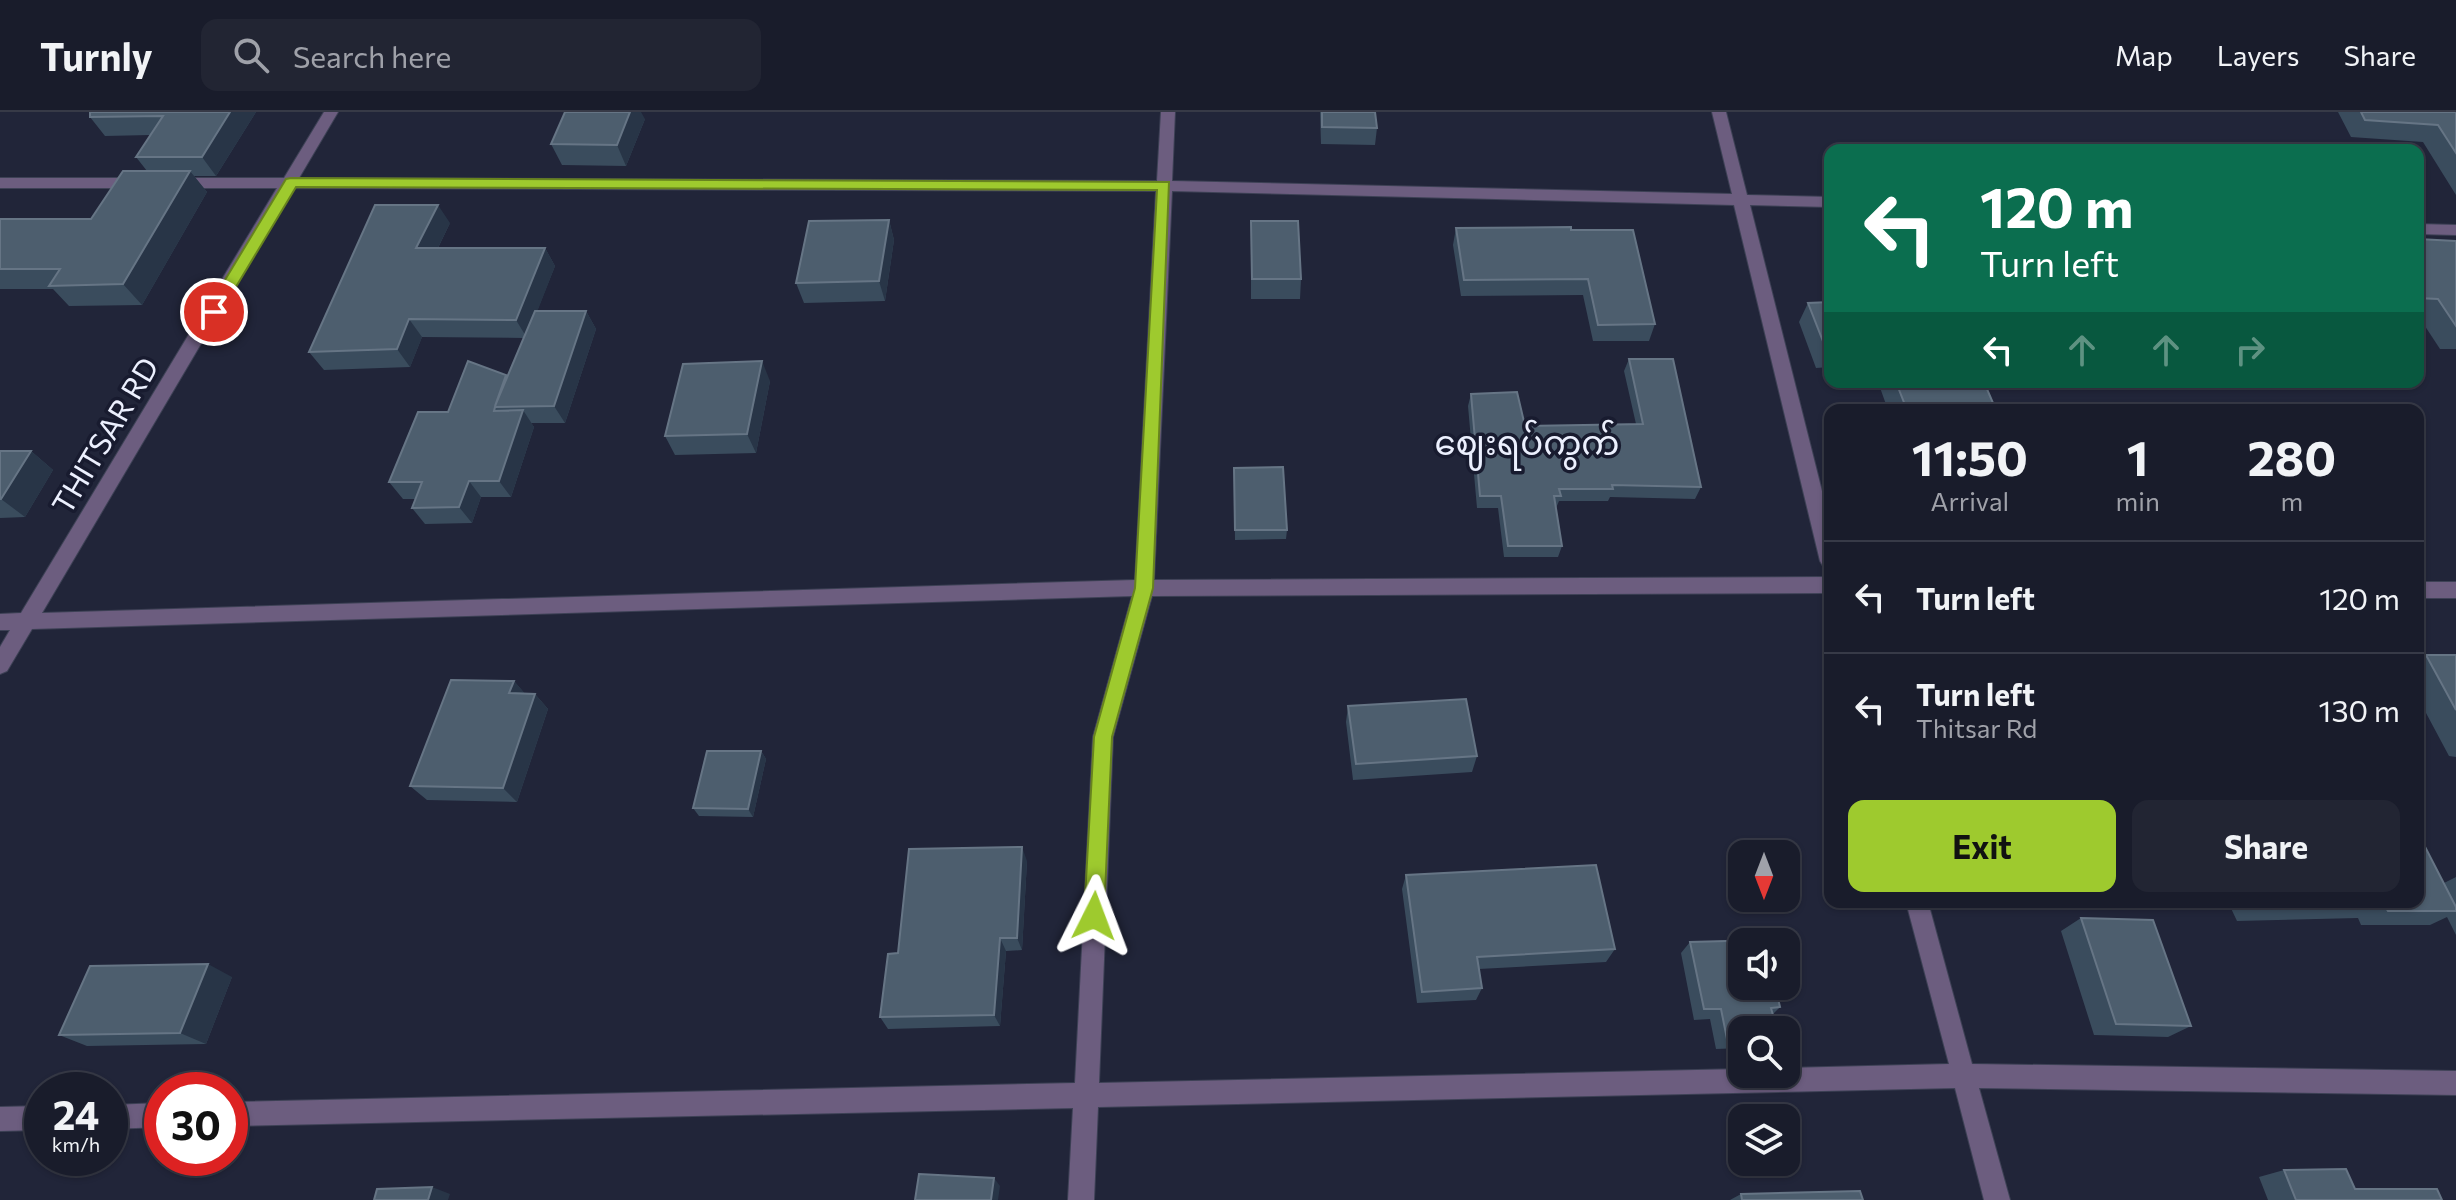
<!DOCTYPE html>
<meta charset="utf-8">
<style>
body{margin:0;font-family:Commissioner,"Noto Sans Myanmar",sans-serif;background:#222533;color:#f1f3f6;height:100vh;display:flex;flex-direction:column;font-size:30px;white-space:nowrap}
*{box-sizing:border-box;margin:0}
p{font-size:26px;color:#9fa1a9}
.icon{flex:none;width:44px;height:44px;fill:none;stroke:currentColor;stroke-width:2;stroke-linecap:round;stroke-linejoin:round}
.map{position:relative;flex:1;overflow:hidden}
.details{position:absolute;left:1824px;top:292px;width:600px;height:504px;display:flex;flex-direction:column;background:#191c2b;border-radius:16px;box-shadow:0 2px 6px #0004,0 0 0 2px #373a47}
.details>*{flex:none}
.banner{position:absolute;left:1824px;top:32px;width:600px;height:244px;border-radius:16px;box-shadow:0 2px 6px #0004,0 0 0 2px #373a47;background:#0b6e4f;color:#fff;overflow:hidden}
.needle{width:52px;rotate:180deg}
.controls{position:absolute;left:1728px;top:728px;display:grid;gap:16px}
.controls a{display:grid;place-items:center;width:72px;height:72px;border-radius:16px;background:#191c2b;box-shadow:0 2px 6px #0004,0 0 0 2px #373a47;font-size:40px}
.speed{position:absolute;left:24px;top:960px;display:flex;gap:16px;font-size:40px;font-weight:700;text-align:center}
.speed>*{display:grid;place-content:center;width:104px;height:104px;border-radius:50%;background:#191c2b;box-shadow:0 2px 6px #0004,0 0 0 2px #373a47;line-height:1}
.speed small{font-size:20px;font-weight:400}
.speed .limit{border:12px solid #d22;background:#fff;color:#111}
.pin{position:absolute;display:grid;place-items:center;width:68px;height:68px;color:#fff;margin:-34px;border:4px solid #fff;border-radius:50%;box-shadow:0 2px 8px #0007}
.me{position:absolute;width:88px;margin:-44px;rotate:3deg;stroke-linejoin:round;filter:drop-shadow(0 0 6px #0008)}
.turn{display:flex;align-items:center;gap:28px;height:168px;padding:0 24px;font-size:36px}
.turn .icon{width:104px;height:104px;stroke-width:2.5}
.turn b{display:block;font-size:56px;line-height:68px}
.lanes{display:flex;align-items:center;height:76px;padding:0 24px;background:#0003;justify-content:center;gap:40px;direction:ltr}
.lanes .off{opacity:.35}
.eta{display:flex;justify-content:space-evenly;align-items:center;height:136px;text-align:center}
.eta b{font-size:48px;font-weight:700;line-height:56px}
.button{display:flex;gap:16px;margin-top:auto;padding:16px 24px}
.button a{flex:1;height:92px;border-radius:16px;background:#9eca2e;color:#111;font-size:32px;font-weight:700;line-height:92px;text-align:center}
.button a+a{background:#222533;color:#f1f3f6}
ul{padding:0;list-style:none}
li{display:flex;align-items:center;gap:24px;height:112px;padding:0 24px;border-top:2px solid #373a47}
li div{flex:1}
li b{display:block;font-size:30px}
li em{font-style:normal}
header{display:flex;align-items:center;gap:48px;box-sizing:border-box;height:112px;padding:0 40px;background:#191c2b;border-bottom:2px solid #373a47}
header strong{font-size:38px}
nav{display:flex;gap:44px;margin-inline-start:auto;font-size:28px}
.search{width:560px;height:72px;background:#222533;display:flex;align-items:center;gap:20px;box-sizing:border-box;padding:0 28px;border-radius:16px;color:#9fa1a9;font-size:30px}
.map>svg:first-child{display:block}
</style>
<header>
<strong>Turnly</strong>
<div class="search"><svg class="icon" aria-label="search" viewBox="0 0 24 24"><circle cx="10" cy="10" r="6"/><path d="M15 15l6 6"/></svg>Search here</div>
<nav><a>Map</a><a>Layers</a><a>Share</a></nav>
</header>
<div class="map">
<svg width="2456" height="1088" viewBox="0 0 2456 1088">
<rect width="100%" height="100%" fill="#212539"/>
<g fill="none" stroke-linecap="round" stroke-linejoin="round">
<g stroke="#3d4155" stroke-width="2">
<path id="minor" d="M324,0h14l-39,66 858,3 4,-69h14l-3,69 560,13 -20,-82h14l21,83 83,2v10l-80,-2 80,318v46l-7,-3 -3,-5 -86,-356 -562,-14 -18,389 676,-3v16l-678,3 -39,141 -14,346 643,-14v5h44v-6l163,-4 -43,-162h22l44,162 484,7v24l-477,-7 31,112h-26l-29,-112 -857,19 -4,93h-26l5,-92 -843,18v-24l845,-19 18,-346 39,-141 -1100,33 -25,42 -7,3v-27l10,-17h-10v-16l21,-1 256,-425h-103l-8,-5 8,-5h110zM293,76l863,3 -21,389 -1093,33z
M0,66h142l8,5 -8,5h-142z
M2418,112l38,1v10l-38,-1z
M2418,470h38v16h-38z
M162,991v24l-52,2v-24z
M42,994v24l-42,1v-24z"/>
</g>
<use href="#minor" fill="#6c5d7f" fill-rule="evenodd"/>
</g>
<path fill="#3a4c5d" d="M256,0l-40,64h-22l13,16 -65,113 -73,1 -16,-17h-53v-70h91l56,-48 -11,-14 14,-22 -45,1 -15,-19z
M1320,0h55l2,16 -2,17 -54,-1z
M2338,0h118v83l-33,-53 -72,-5z
M645,7l-19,47 -64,-1 -11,-21z
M889,108l5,20 -9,61 -81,2 -8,-20z
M1251,109l50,58 -1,20h-49z
M450,111l-12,25h107l10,18 -18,45h49l10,18 -31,94h-34l3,4 -23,70h-30l-9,26 -47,1 -13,-16 4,-9h-13l-14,-17 59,-70 60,-36 16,-38 -102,-1 -12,30 -86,3 -15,-18z
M1456,116l115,2 84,94 -6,17h-56l-10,-46 -122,1 -8,-51z
M1830,126v23l-4,-14z
M2418,127l38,2v108h-16l-21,-32h-1z
M1830,190v65l-14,1 -17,-46 9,-19z
M1629,247l72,128 -6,12 -85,-2 -2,4h-49l-3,7 6,38 -4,11h-54l-6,-49h-21l-9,-102 3,-12 54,32 111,-2 -12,-53z
M770,269l-14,72 -81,2 -10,-19z
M1878,270h106l12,28h-108z
M0,339h31l22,19 -28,47 -25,1z
M1234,356l53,62 -1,9 -51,1z
M2426,543h30v102l-7,-1 -31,-58v-38z
M514,569l11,13h10l13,15 -31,93 -90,-2 -17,-14z
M1348,594l129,50 -5,16 -119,8 -7,-58z
M761,639l5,8 -13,58 -54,-1 -6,-8z
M1027,749l-5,89 -16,1 -6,75 -112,3 -8,-12 18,-64z
M1406,763l209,74 -9,13 -127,7 3,19 -6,12 -59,3 -15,-114z
M2456,765v58l-9,-18 -17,8h-69l-3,-7 -121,3 -9,-19h190l26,-19z
M2081,806l110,108 -23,11 -74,-2 -33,-104z
M1690,830l90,65 -7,7 -31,16v18l-26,1 -6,-30 -16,1 -13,-67z
M232,865l-26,67 -119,2 -28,-11z
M2284,1058l71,19 87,11h-174l-9,-23z
M1741,1082l122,6h-133z"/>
<path fill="#283547" d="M230,0h26l-40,64 -14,-19z
M630,0h11l4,7 -19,47 -9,-21z
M190,59l17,21 -65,113 -19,-21z
M438,93l12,18 -21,43 -13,-18z
M889,108l5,20 -9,61 -6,-20z
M545,136l10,18 -28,72 -11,-18z
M586,199l10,18 -31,94 -11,-17z
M409,207l13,18 -12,30 -13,-18z
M762,249l8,20 -14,72 -9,-19z
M523,298l11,17 -23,70 -12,-16z
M31,339l22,19 -28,47 -24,-18z
M469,369l12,16 -9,26 -13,-16z
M514,569l13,15 -18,-3z
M535,582l13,15 -31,93 -14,-14z
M761,639l5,8 -13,58 -5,-8z
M1022,735l5,14 -5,89 -5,-12z
M1000,826l6,13 -6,75 -6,-11z
M208,852l24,13 -26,67 -26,-11z
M994,1066l6,8 -2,14h-7z
M432,1075l18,7 -2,6h-20z"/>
<path fill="#4d5e6e" stroke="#667585" stroke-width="2" d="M90,0h140l-28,45h-66l27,-41 -73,1z
M565,0h65l-13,33 -66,-1z
M1322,0h53l2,16 -55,-1z
M2361,0h95v41l-18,-28 -73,-5z
M123,59h67l-67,113 -74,2 11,-17h-60v-50h91z
M375,93h63l-22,43h129l-29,72 -107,-1 -12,30 -88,3z
M889,108l-10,61 -83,2 13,-62z
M1251,109h47l3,58h-49z
M1571,115v3h62l22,94 -57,1 -10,-46 -124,1 -8,-52z
M2418,127l38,2v85l-18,-27 -20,-1z
M1830,190v47h-4l-18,-46z
M535,199h51l-32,95 -59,1 -1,4 29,-1 -24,71h-30l-10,26 -47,1 10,-26h-33l29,-70h30l20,-51 38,14 -11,31z
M1629,247h44l28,128 -89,-2 1,4h-54l2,7h-7l8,50h-54l-7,-50h-21l-9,-102 46,-2 8,34 118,-2z
M762,249l-15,73 -82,2 18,-72z
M1896,270h88l12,28h-89z
M0,339h31l-30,48h-1z
M1283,355l4,63h-52l-1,-62z
M2426,543h30v55z
M451,568l63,1 -5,12 26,1 -32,94 -93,-2z
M1466,587l11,57 -121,8 -8,-58z
M707,639h54l-13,58 -55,-1z
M2418,725h2l36,70v4h-68l-4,-6 -124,2 -2,-5h160z
M1022,735l-5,91h-17l-6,77 -114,2 8,-63 10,-1 11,-104z
M1596,753l19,84 -138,8 5,31 -60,4 -16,-117z
M2081,806l72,2 38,106 -75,-2z
M1764,828l1,2h-23v44h33l5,21 -9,1 6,22h-35v9h-15l-6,-30h-17l-14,-67z
M208,852l-28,69 -121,2 31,-69z
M2346,1057l9,20h82l5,11h-146l-12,-30z
M919,1062l75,4 -3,22h-76z
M432,1075l-4,13h-54l3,-11z
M1860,1079l3,9h-121l-1,-6z"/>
<path fill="#9eca2e" stroke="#67831e" stroke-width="2" d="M291,66l878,4 -16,406 -41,149 -8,179 -3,7 -7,3 -7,-3 -3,-7 10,-179 41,-149 22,-398 -861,-3 -77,128h-11v-7l78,-129z"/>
<g text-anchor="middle" stroke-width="7" stroke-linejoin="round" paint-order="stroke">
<g font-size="30" fill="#ecf0fe" stroke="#181b2f">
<text transform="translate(106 324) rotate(-59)" y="10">THITSAR RD</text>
</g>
<g font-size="34" fill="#ecf0fe" stroke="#181b2f">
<text x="1527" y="343">ဈေးရပ်ကွက်</text>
</g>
</g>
</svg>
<div class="controls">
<a><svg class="needle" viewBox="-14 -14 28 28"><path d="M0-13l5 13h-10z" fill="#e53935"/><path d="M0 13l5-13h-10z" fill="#9fa1a9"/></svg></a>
<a><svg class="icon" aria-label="sound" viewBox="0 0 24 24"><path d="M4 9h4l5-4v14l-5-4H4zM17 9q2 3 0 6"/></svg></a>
<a><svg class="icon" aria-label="search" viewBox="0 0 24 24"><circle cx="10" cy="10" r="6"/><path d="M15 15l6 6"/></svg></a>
<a><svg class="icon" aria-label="layers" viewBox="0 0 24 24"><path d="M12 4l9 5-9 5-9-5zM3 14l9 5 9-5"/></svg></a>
</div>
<div class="speed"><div>24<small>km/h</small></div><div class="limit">30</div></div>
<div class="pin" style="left:214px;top:200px;background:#d93025"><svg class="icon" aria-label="arrive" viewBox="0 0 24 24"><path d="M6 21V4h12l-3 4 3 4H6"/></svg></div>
<svg class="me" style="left:1094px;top:804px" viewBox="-20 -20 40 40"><path d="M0-17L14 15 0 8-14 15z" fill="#9eca2e" stroke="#fff" stroke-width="4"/></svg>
<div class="banner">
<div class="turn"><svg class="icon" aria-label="left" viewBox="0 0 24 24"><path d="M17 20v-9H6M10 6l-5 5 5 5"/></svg><div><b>120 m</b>Turn left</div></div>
<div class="lanes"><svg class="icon" aria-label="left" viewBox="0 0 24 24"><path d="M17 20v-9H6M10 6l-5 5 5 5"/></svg><svg class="icon off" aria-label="ahead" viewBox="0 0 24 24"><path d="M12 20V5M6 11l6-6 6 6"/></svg><svg class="icon off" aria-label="ahead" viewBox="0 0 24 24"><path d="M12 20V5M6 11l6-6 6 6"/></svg><svg class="icon off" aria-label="right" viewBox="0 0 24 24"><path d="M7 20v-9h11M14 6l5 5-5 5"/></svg></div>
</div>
<section class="details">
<div class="eta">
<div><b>11:50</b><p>Arrival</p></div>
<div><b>1</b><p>min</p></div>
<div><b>280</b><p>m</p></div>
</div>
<ul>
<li><svg class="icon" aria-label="left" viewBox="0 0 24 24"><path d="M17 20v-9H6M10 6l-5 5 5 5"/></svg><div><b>Turn left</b></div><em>120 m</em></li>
<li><svg class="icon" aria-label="left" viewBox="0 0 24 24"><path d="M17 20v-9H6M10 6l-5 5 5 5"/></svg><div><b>Turn left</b><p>Thitsar Rd</p></div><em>130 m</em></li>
</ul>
<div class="button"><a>Exit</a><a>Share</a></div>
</section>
</div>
